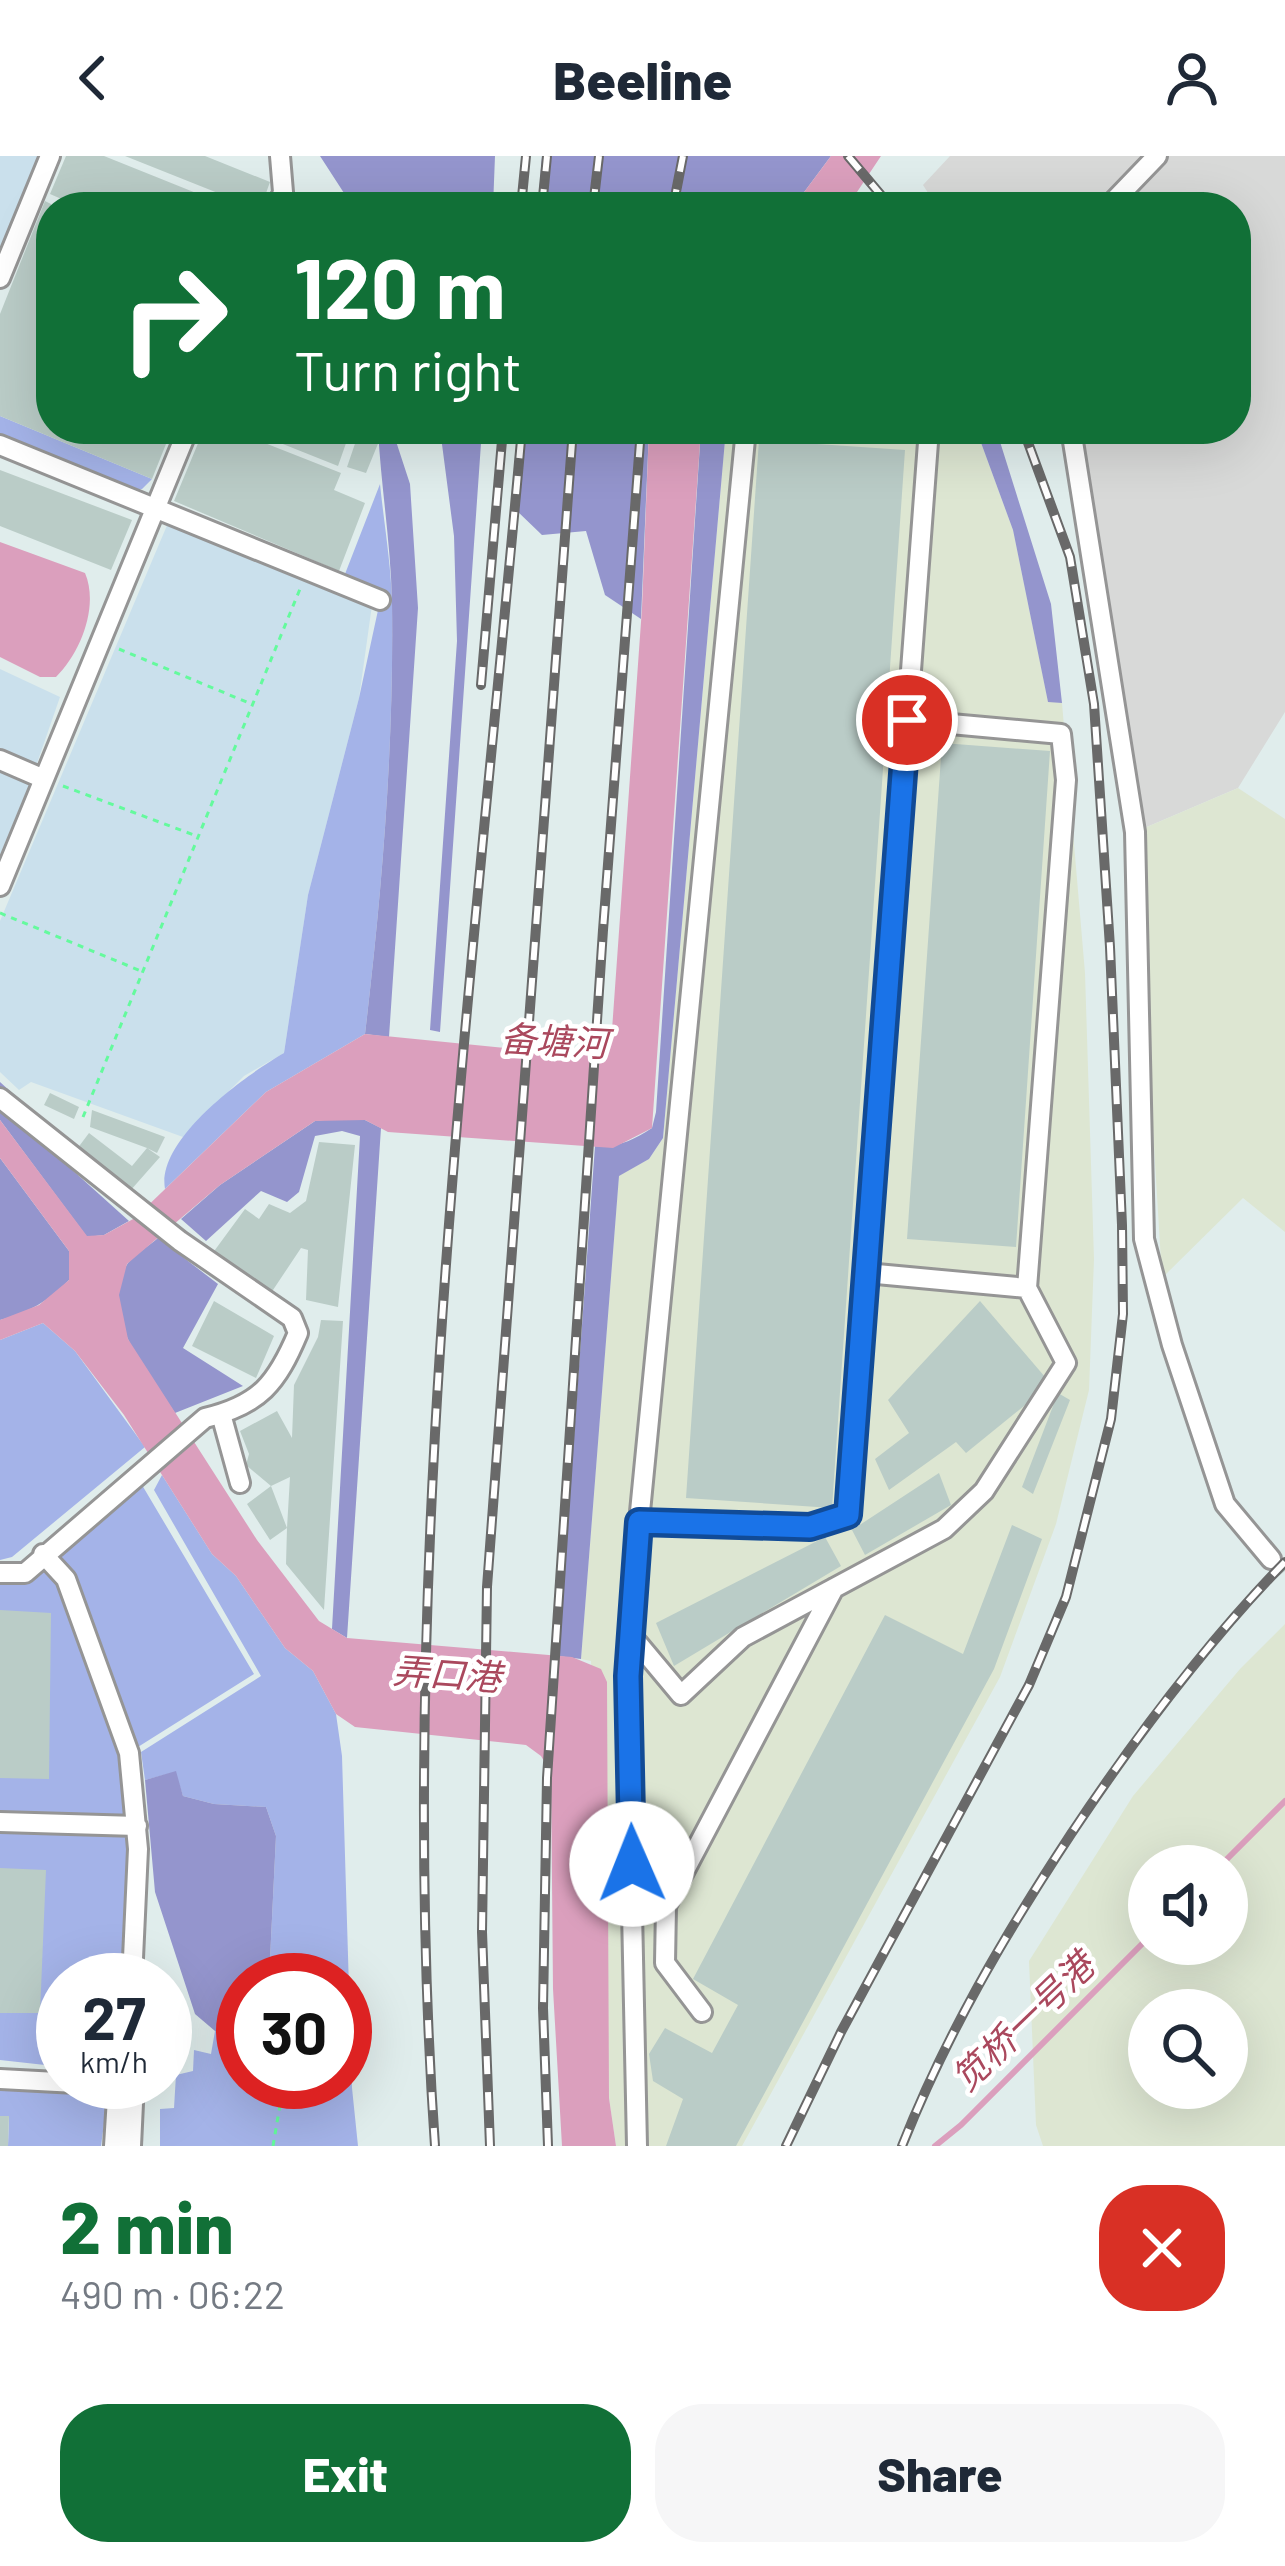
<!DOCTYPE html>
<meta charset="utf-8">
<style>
body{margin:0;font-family:Barlow,"Noto Sans SC",sans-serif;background:#f6f6f7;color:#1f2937;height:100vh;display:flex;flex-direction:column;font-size:45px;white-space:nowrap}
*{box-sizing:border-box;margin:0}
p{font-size:39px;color:#747a83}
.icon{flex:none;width:66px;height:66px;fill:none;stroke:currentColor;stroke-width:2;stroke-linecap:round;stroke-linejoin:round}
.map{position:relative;height:1990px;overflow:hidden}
.sheet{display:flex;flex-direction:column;background:#fff;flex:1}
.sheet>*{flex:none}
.top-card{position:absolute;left:36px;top:36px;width:1215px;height:252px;border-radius:48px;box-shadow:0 12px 48px #0002;background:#117037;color:#fff;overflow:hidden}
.tools{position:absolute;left:1128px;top:1689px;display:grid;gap:24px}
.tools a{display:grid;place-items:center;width:120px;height:120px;border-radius:50%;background:#fff;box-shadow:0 12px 48px #0002;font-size:60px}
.speed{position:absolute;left:36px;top:1797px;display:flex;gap:24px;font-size:60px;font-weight:700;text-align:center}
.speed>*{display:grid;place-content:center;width:156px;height:156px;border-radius:50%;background:#fff;box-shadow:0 12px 48px #0002;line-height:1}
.speed small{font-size:30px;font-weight:400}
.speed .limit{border:18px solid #d22;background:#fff;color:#111}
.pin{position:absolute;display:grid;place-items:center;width:102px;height:102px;color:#fff;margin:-51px;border:6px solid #fff;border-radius:50%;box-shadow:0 3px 12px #0007}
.me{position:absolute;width:132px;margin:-66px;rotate:359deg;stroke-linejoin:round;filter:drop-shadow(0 0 9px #0008)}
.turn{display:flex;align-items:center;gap:42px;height:252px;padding:0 60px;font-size:54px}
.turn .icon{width:156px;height:156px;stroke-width:2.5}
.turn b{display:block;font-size:84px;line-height:102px}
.round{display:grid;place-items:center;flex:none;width:126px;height:126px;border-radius:48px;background:#f6f6f7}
.summary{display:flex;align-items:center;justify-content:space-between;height:204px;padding:0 60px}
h1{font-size:72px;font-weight:800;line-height:90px;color:#117037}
.button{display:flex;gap:24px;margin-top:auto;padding:24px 60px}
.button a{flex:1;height:138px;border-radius:48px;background:#117037;color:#fff;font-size:48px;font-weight:800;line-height:138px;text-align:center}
.button a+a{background:#f6f6f7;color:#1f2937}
header{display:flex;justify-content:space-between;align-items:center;height:156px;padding:0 60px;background:#fff;font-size:54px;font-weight:800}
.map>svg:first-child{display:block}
</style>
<header><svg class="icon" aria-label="back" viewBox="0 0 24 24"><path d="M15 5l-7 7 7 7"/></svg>Beeline<svg class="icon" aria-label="person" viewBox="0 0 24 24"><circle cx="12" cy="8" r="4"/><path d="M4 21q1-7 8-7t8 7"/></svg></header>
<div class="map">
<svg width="1285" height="1990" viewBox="0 0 1285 1990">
<rect width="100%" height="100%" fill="#e0edec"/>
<path fill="#d8d9d8" d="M950,0h335v556l-47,76 -103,44 -16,-164 -48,-239h165v-222h-299l-14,-22z"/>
<path fill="#dde6d2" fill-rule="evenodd" d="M726,273h250l37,101 35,171 14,2 23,270 9,286 -5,131 -33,134 -56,153 -258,469h-126l-7,-48 -18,-437 -10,-2 38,-484 30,-16 14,-21z
M1238,632l47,31v413l-42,-34 -81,80 -27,-446z
M1285,1468v522h-242l-7,-21 -7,-164 104,-165 107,-127zM1149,1710h78v78h-78zM1149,1854h78v78h-78z"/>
<path fill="#cae0ec" d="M0,0h38l-38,94z
M168,367l204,82 -13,93 -51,197 -24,158 -40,23 -61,61 -152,-55 -12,8 -19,-18v-151z
M0,513l60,28 -24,69 -36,-15z
M0,616l29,13 -29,70z"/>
<path fill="#a4b3e8" d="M0,260l152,63 -10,10 -9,2 -133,-56z
M380,328c4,39 11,80 12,119 2,144 -10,288 -27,431l-99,58 -101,97c-9,-50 81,-114 119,-136l24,-158 51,-197 21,-97 -42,-9z
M43,1167l32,28 70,96 -133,110 -12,3v-220z
M162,1319l50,79 24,22 49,72 28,23 23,43 6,42 10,332 6,58h-198v-37l14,-1 2,-33 17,-4 1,-21 17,4 4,-23 28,2v49h102v-102h-76l7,-144 -10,-29 -52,-3 -31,-8 -8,-24 -30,8 -4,-28 120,-76 -107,-186z
M142,1329l112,189 -132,83 9,89 -10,134h-58v87l-63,-7v-492h43z
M0,1929l108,9 -7,52h-93l1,-29 -9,-1z"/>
<path fill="#9495cd" d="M320,0h175l-2,51h-140z
M542,0h289l-38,51h-255z
M378,273h14l18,55 8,124 -29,429 -24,-3c17,-143 29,-287 27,-431 -1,-58 -11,-116 -14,-174z
M440,273h42l-42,603 -10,-2 27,-389 -3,-105z
M522,273h127l-8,190 -36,-24 -19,-64 -44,4 -26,-25z
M701,273h25l-63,709 -14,21 -30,17 -38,483 -23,-3 37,-510c23,2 38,-6 57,-18l4,-16z
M976,273h20l55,175 11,99 -14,-1 -35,-172z
M0,926l32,29 -2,21 99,89 -25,14 -17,2 -87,-117z
M342,962l23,2 16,8 -34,510 -15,-9 28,-493 -18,-5 -27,5 -16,56 -12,10 -26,-11 -55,50 -25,-22 39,-34 95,-64z
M0,1002l69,93v29c-20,21 -41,33 -69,40z
M158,1082l60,46 -35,64 60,38 -68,27c-25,-38 -81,-101 -47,-150 7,-9 21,-17 30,-25z
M176,1615l7,25 31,8 52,3 10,29 -7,144h-26v53l-28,-2 -20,-17 -40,-122 -10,-112z"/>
<path fill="#db9fbd" d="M831,0h50l-34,51h-54z
M649,273h52l-49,699 -39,20 -225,-16 -23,-12 -50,1 -95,64 -93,79 -8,31 9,44 129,201 62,81 28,17 225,19 29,12 6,13 2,416 7,48h-54l-9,-157 -2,-216 -10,-17 -15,-11 -171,-18 -19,-13 -23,-43 -28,-23 -49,-72 -24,-22 -88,-139 -49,-64 -32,-28 -43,17v-20l39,-15 30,-25v-29l-69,-93v-38l87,116 17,-1 31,-17 131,-126 99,-58 211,21 24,-6 12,-19 30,-422z
M0,386l85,31c14,33 -4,79 -29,104h-16l-40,-20z"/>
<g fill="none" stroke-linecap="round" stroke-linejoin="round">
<path stroke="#db9fbd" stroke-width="6" d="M1220,1710l65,-65
M935,1990l26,-21 188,-188"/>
</g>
<path fill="#baccc7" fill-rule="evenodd" d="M66,0h38l127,51h-151l-30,-13z
M125,0h80l65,26 -9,25h-8z
M45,45l6,3v225h121l-20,50 -152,-63v-102z
M204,273h25l112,44 -7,17 31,13 -26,68 -165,-70z
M245,273h106l-13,37z
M360,273h24l-18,44 -19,-6z
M759,284l146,10 -73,1058 -146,-10z
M0,314l132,50 -21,50 -111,-44z
M942,587l108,8 -34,496 -109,-8z
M50,937l29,14 -5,12 -30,-14z
M92,954l73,27 -8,16 -10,-5 13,9 -30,34 -53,-42 12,-16 43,33 15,-18 -57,-21z
M319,986l36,3 -17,162 -32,-7 2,-50 -7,-2 -30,45 -59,-39 33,-45 14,10 10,-15 21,9 16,-12z
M214,1145l60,35 -18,42 -64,-32z
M980,1145l71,83 -85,69 -10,-11 -67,48 -14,-31 34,-26 -21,-33z
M321,1164l22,1 -19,289 -38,-46 1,-36 -17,12 -23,-36 24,-18 -25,-21 3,-11 -9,-23 37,-20 15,27 2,-53 24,-48zM290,1321l-3,51 -16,-42z
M1058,1237l12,7 -37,94 -11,-7z
M939,1317l12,32 -86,50 -13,-25z
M1012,1369l30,14 -48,130 -258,477h-70l17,-47 -30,-18 -4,-27 16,-26 47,25 26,-48 -45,-26 192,-364 78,39z
M825,1381l16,29 -167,100 -18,-43z
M0,1454l51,3 -2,166 -49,-1z
M0,1712l46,2 -6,143h-40z
M0,1960h9l-1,30h-8z"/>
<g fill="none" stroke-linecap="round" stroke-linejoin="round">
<path stroke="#b9c3c2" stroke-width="18" stroke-dasharray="18 9" stroke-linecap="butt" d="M1271,1403l14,16"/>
<g stroke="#959595" stroke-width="24">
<path id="minor" d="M277,51l6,-15 -3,-36
M1108,51l49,-51
M0,122l50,-122
M1071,273l64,403 9,407 28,106 53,159 46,55
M0,289l380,155
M0,604l44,19
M0,730l188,-457
M0,942l180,143 112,77 6,15c-21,50 -38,72 -93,85l-180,155h-25
M866,1117l161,15 39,-508 -5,-46 -154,-14
M221,1258l19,69
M639,1366l171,5 38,-12 81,-1086
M43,1398l23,25 63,174 9,96 -6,131
M630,1478l51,61 62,-58 201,-108 40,-38 82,-128 -39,-75
M0,1666l137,4
M702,1856l-37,-49 1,-57 168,-318
M0,1923l133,7
M114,1990l4,-64
M131,1990l3,-64
M637,1990l-10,-471 12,-153 107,-1093"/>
</g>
<path stroke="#64fa9d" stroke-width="3" stroke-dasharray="6 6" stroke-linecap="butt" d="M119,493l130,54
M63,630l131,49
M0,757l141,58
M83,961l217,-528
M273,1990l11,-64"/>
<use href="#minor" stroke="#fff" stroke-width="18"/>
<g stroke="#696969" stroke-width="10">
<path id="rail" d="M848,0l43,51
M521,51l5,-51
M542,51l5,-51
M593,51l6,-51
M673,51l10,-51
M481,529l22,-256
M435,1990c-40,-572 36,-1148 87,-1717
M490,1990l-8,-214 5,-345 86,-1158
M548,1990l-5,-138 4,-230 56,-848 38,-501
M786,1990l55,-114 188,-347 37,-88 45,-178 12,-105 -1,-89 -12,-278 -16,-243 -24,-147 -47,-128
M902,1990c45,-113 102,-210 169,-312 64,-96 133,-189 214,-272"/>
</g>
<use href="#rail" stroke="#fff" stroke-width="6" stroke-dasharray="18" stroke-linecap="butt"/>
</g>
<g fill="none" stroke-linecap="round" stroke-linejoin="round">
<g stroke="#114b97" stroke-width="30">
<path id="route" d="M632,1708l-4,-188 11,-154 171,5 38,-12 59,-795"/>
</g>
<use href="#route" stroke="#1a73e8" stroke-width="21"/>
</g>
<g text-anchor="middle" stroke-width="9" stroke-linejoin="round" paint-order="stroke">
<g font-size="36" font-style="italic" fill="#aa485d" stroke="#fff">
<text transform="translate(554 885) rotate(3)" y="13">备塘河</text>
<text transform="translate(447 1518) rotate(4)" y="13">弄口港</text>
<text transform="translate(1023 1866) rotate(-44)" y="13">笕桥一号港</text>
</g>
</g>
</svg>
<div class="tools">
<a><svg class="icon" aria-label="sound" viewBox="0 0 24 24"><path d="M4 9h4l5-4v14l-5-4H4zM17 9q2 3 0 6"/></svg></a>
<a><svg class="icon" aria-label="search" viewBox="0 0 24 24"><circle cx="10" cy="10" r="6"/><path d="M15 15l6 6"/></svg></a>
</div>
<div class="speed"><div>27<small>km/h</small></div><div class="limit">30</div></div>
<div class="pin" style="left:907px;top:564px;background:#d93025"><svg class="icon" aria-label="arrive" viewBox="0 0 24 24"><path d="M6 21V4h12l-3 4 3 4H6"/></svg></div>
<svg class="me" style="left:632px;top:1708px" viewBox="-20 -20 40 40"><circle r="19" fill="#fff"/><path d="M0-13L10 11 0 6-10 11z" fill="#1a73e8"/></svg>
<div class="top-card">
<div class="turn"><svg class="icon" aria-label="right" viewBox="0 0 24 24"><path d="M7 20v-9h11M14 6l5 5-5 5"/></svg><div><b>120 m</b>Turn right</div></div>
</div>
</div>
<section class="sheet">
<div class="summary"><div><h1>2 min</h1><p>490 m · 06:22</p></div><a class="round" style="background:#d93025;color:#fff"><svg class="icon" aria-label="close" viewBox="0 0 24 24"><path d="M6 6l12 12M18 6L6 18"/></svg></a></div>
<div class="button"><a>Exit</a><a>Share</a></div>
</section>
